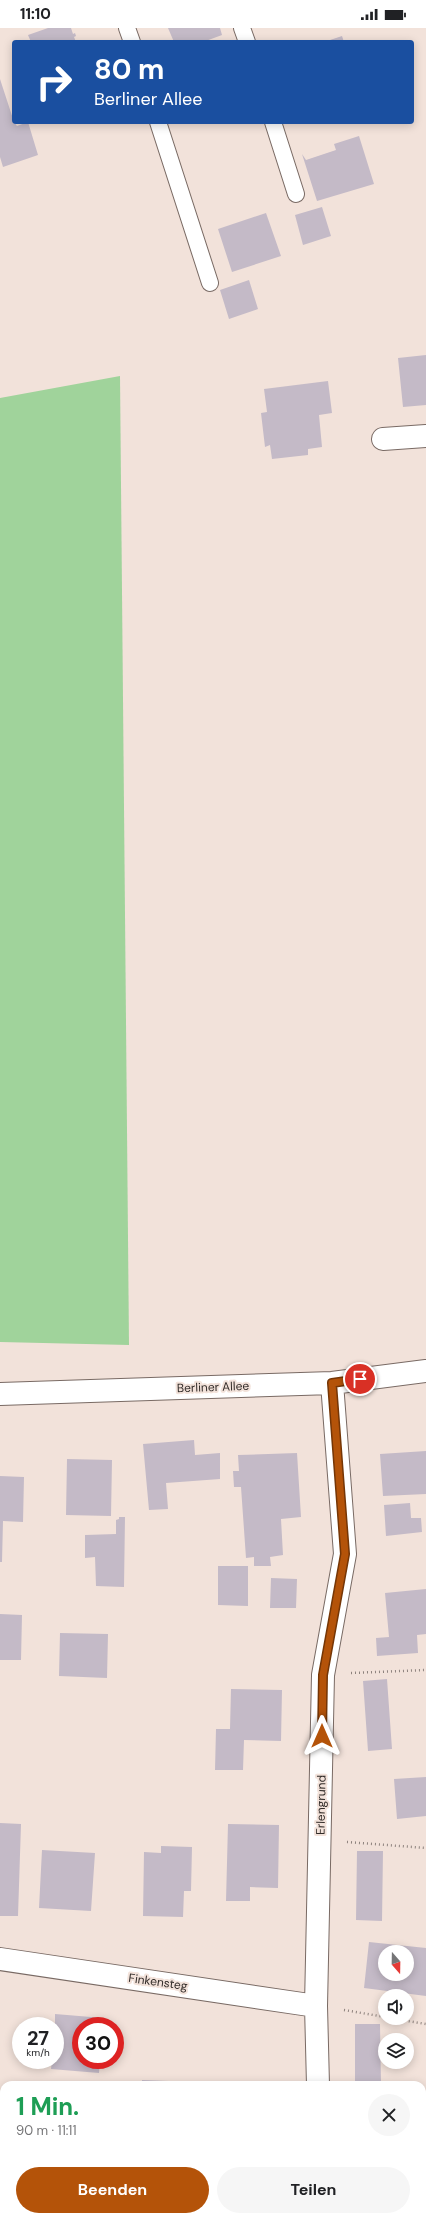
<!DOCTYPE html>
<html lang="de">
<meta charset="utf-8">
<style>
body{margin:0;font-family:"DM Sans",sans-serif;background:#f6f6f6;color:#202124;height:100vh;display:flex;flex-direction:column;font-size:15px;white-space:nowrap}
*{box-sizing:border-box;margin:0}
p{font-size:13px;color:#757577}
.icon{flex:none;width:22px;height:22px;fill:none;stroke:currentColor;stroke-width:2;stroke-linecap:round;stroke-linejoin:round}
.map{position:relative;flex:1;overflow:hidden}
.panel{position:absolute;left:0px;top:2053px;width:426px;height:140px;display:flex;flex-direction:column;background:#fff;border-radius:12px 12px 0 0;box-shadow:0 2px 10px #0003}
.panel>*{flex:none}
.hud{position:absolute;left:12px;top:12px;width:402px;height:84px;border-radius:4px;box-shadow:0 2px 10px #0003;background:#1a4fa0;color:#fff;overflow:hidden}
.needle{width:26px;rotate:160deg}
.tools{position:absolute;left:378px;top:1917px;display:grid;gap:8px}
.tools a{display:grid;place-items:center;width:36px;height:36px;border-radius:50%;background:#fff;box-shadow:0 2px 10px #0003;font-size:20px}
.speed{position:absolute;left:12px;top:1989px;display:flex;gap:8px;font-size:20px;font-weight:700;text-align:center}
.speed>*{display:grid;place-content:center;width:52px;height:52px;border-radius:50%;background:#fff;box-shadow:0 2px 10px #0003;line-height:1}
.speed small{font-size:10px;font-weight:400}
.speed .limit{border:6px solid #d22;background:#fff;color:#111}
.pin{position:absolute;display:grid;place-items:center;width:34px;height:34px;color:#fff;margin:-17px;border:2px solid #fff;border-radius:50%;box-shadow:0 1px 4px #0007}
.me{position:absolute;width:44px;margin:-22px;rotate:0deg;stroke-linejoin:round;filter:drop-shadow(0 0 3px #0008)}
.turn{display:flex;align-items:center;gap:14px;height:84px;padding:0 16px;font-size:18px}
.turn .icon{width:52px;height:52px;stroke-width:2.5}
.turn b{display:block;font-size:28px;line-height:34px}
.round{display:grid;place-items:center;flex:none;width:42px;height:42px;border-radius:21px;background:#f6f6f6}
.headline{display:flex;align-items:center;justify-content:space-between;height:68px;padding:0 16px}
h1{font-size:24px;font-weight:700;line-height:30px;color:#1e9e55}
.primary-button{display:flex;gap:8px;margin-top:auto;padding:8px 16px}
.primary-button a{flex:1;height:46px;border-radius:24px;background:#b45309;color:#fff;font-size:16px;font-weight:700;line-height:46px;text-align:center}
.primary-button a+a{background:#f6f6f6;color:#202124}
.status{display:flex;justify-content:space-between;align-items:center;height:28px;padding:0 20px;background:#fff;direction:ltr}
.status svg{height:11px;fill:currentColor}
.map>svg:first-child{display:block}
</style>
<div class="status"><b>11:10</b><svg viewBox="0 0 49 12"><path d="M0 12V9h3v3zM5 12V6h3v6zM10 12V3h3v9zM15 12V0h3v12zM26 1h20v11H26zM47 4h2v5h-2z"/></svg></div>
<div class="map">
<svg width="426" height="2193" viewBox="0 0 426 2193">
<rect width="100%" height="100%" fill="#f2e2da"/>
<path fill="#a0d39b" d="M120,348l9,969 -129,-3v-944z"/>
<path fill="#c4bac7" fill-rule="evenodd" d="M48,0h23l2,6 2,-1 1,3 -2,1 2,5h-45l-3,-7z
M168,0h52l2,7 -19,7h-29z
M342,8l2,6h-20z
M0,51l14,43 3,4 11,-4 10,33 -35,12 -3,-10z
M359,108l15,48 -57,17 -15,-47 4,6 30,-10 -2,-6z
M322,179l9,29 -28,9 -8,-30z
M266,185l15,43 -49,16 -14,-43z
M249,252l9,29 -29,10 -9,-29z
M426,327v50l-23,2 -5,-49z
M328,353l4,32 -13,2 3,32 -14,2v6l-36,4 -2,-14 -5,2 -4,-34 6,-1 -3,-23z
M194,1412l1,15 25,-2v26l-54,4 2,26 -19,1 -6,-66z
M426,1423v43l-43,2 -3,-42z
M297,1425l4,64 -20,2 2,36 -13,2 1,9h-17v-9l-8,1 -5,-71h-7l-1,-16h6l-1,-16z
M67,1431l45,1 -1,56 -45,-1z
M0,1448l24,1 -1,45 -20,-1 -1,41h-2z
M410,1475l1,15h10l1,14 -36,4 -2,-31z
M119,1489h6l-1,70 -28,-1 -1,-29 -10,1v-23l31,-1v-14l3,-1z
M218,1538h30v40l-30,-1z
M271,1550l26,1 -1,29h-26z
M426,1561v45l-9,1 1,18 -41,3 -1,-18 13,-1 -4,-44z
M0,1586l22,1 -1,45h-21z
M60,1605l48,1 -1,44 -48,-2z
M387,1651l5,70 -24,2 -5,-70z
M231,1661l51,1 -1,51 -37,-1 -1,30h-28l1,-41h14z
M426,1749v39l-29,3 -3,-40z
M0,1795l21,1 -3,92h-18z
M228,1796l51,1 -1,63 -28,-1v14h-24z
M161,1818l31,1 -1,44h-7l-1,26 -40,-1 1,-64 17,1z
M42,1822l53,3 -4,58 -52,-3z
M357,1823h26l-1,70 -26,-1z
M369,1914l57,6v48l-62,-8zM385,1924h22v22h-22z
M55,1986l48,4 -1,8h-21v34h19l-1,13 -48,-4 1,-9h3z
M355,1996h25l1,61h-26z
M142,2052l53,2v3h-53z
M222,2054l57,2v1h-57z
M422,2103h4v44l-4,-1z
M0,2159l4,1v29h8l-1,4h-11z
M47,2189h53v4h-53z
M364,2189h24l1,4h-25z"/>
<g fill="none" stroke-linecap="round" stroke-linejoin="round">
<g stroke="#796a64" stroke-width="18">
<path id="lane" d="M127,0l5,14
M242,0l5,14
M158,94l52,161
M273,94l23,72"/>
</g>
<g stroke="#796a64" stroke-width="24">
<path id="street" d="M383,411l43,-3
M0,1366l332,-11 94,-12
M0,1931l316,47
M318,2057l-2,-79 7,-331 22,-121 -13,-171
M324,2189l1,4"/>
</g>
<path stroke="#8d827d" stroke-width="2.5" stroke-dasharray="1 3" stroke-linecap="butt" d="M351,1645l75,-3
M347,1814l79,6
M344,1982l41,7
M389,1990l37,6
M422,2180l4,1"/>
<use href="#lane" stroke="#fff" stroke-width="16"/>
<use href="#street" stroke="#fff" stroke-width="22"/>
</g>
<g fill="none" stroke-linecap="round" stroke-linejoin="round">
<g stroke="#753606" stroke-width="10">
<path id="route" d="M322,1708l1,-61 22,-121 -13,-171 28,-4"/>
</g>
<use href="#route" stroke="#b45309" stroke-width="7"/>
</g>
<g text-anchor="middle" stroke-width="4" stroke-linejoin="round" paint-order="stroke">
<g font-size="12" fill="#322c29" stroke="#f2e2da">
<text transform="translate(213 1359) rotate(-2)" y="4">Berliner Allee</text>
<text transform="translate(321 1777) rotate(-89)" y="4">Erlengrund</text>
<text transform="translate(158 1954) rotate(8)" y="4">Finkensteg</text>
</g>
</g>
</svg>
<div class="tools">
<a><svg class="needle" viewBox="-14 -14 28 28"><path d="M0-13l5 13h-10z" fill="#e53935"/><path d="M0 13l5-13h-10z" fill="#757577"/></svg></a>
<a><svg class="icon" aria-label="sound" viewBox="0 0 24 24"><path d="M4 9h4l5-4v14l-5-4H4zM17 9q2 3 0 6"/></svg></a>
<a><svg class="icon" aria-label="layers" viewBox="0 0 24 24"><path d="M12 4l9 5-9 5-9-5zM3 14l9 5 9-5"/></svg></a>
</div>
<div class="speed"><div>27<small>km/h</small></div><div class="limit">30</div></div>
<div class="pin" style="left:360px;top:1351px;background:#d93025"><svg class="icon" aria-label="arrive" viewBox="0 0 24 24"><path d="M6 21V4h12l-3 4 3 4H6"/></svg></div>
<svg class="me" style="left:322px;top:1708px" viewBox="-20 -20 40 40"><path d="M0-17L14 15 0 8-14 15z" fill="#b45309" stroke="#fff" stroke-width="4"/></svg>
<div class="hud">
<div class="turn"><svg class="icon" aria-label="right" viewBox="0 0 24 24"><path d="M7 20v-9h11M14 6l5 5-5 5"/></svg><div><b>80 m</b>Berliner Allee</div></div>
</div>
<section class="panel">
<div class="headline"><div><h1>1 Min.</h1><p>90 m · 11:11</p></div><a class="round"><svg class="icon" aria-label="close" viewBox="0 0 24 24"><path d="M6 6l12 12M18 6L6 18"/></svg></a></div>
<div class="primary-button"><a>Beenden</a><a>Teilen</a></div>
</section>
</div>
